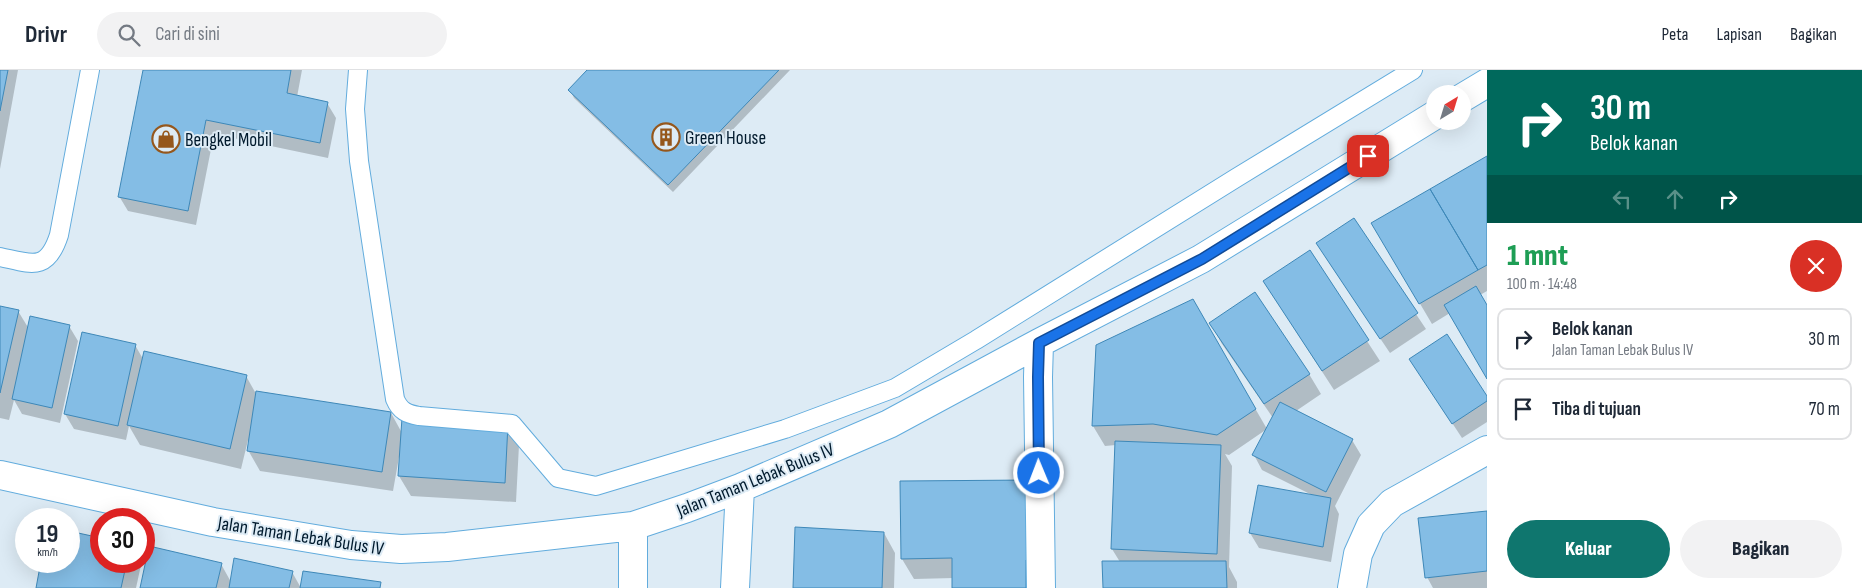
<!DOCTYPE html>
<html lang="id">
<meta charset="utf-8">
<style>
body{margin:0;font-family:"Sofia Sans Condensed",sans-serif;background:#f2f2f3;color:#1f2937;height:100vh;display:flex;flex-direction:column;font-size:19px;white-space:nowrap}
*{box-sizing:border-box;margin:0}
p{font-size:16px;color:#747a83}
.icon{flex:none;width:28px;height:28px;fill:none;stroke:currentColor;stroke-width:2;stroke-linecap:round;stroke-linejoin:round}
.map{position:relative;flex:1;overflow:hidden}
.details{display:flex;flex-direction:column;background:#fff;width:375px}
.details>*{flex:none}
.banner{background:#00695c;color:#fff;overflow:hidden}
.needle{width:32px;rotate:38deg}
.controls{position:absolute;left:1426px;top:15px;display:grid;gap:10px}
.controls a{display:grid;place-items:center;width:45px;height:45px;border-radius:50%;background:#fff;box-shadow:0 5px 20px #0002;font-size:25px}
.speed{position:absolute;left:15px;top:438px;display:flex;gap:10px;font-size:25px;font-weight:700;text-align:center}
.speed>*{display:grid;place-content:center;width:65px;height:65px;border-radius:50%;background:#fff;box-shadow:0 5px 20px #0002;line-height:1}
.speed small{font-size:12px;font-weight:400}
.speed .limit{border:8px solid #d22;background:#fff;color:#111}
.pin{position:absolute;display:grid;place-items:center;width:42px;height:42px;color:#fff;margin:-21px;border-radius:10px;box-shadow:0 2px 8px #0006}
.me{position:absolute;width:55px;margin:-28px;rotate:359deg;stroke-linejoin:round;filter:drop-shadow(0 0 4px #0008)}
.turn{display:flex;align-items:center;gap:18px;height:105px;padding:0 20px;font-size:22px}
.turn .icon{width:65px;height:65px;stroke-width:2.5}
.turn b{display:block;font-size:35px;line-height:42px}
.lanes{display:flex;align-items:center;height:48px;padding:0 20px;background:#0003;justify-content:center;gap:25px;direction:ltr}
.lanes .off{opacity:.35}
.round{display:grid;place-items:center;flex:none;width:52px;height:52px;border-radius:26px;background:#f2f2f3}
.overview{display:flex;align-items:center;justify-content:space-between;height:85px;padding:0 20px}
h1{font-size:30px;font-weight:800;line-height:38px;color:#1e9e55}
.button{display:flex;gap:10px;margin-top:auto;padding:10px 20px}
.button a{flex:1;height:58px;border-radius:30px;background:#0f766e;color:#fff;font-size:20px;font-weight:800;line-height:58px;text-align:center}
.button a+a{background:#f2f2f3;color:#1f2937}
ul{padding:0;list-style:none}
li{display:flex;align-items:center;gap:15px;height:62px;margin:0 10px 8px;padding:0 10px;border:2px solid #e0e1e3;border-radius:10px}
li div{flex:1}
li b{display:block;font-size:19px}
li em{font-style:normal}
header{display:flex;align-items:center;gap:30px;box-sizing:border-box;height:70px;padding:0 25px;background:#fff;border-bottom:1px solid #e0e1e3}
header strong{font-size:24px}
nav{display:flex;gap:28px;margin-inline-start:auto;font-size:18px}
.search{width:350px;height:45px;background:#f2f2f3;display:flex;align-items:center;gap:12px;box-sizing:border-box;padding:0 18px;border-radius:28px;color:#747a83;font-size:19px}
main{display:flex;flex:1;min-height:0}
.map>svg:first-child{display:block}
</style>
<header>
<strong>Drivr</strong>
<div class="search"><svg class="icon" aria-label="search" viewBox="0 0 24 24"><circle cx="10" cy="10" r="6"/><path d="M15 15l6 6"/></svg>Cari di sini</div>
<nav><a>Peta</a><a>Lapisan</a><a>Bagikan</a></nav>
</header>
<main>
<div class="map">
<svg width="1487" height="518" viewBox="0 0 1487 518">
<rect width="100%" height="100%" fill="#ddebf5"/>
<path fill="#0003" d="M0,0h18l-18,99z
M144,0h158l-5,27 30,6 9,15 -8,40 -114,-24 -18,91 -68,-14 -9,-15z
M589,0h201l-117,122 -99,-94 -4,-8z
M1487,87v134l-7,4 7,12v69l-37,-63 -18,11 -59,-100z
M1353,150l73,109 -36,24 -64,-95z
M1309,182l71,109 -46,29 -70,-108z
M1193,231l74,128 -38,26 -4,-1 7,12 -3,101 8,15v6h-133l16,-26 -8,-13 4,-104 -11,1 -12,-20z
M0,237l18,4 11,18 40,-3 9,15 -18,82 -38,-9 -8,-14 -5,20 -9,-2z
M1211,254l98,50 12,20 -25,17 56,29 9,15 -26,51 4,8 -8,48 -72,-14 -9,-15 62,-38 -50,-25 -8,-15 19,-37 -51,-74z
M135,275l8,14 103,17 9,16 136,21 11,20 105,-8 12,20 -3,57 -105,-6 -12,-20 2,-19h-2l-6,34 -133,-20 -12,-21 2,-10h-2l-7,29 -101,-24 -11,-19 -3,14 -52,-11 -9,-15z
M1420,304l67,24v24l-25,16z
M1031,411l6,107h-83v-10l-40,1 -12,-20z
M1487,442v76h-54l-6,-11z
M69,463l32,6v22h38l2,4 -5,23h-99l32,-27z
M884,463l11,20 -1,35h-100z
M221,494l10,18 61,-10 9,16h-160z"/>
<path fill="#84bde5" stroke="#3e88b8" d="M0,0h8l-8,41z
M143,0h148l-4,23 41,9 -8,41 -114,-23 -18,91 -70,-14z
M587,0h192l-111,115 -100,-95z
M1487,86v109l-9,5 -48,-81z
M1430,119l48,81 -59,34 -48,-81z
M1354,148l64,95 -38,26 -64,-96z
M1310,180l59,90 -47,31 -59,-90z
M1476,216l11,19v74l-43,-74z
M1255,222l55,82 -46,30 -55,-81z
M1193,229l63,110 -39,26 -64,-11 -61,2 4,-81z
M0,236l19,4 -19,83z
M30,246l40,9 -18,83 -40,-9z
M82,262l54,12 -18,82 -54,-12z
M1447,264l40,62v5l-35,23 -43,-65z
M144,281l103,24 -17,74 -103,-24z
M256,321l135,21 -9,60 -135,-21z
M1280,332l73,37 -27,53 -74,-37z
M402,348l106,6 -3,59 -107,-7z
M1115,371l106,4 -4,109 -106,-5z
M1032,410l1,80h-7v28h-74v-30l-51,1 -1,-78z
M1258,415l73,13 -8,49 -74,-14z
M1487,441v60l-62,7 -7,-60z
M795,457l89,5 -2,56h-89z
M69,461l32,7v23h26l-6,27h-85l5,-27h28z
M149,476l73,17 -6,25h-76z
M234,488l59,13 -4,17h-60z
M1102,491h124l1,27h-124z
M303,501l78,11 -1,6h-80z"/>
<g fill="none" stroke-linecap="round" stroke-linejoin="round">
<g stroke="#62acdd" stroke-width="20">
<path id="lane" d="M358,0l-3,39 4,52 36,238c5,12 12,15 24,17l93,8 46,54 38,8 189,-57 110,-41 81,-48 260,-162 177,-108
M0,187c32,7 47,15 59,-22l31,-165"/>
</g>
<g stroke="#62acdd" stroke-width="30">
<path id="street" d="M1462,28l25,-15
M1039,273l-1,34 3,211
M0,405l213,47 138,23 50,4 46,-2 186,-21 54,-18 53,-20 149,-64 150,-81 162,-84 234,-144
M633,456v62
M735,518l5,-100
M1352,518l6,-34 13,-29 21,-22 95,-53"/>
</g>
<use href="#lane" stroke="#fff" stroke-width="18"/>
<use href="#street" stroke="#fff" stroke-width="28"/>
</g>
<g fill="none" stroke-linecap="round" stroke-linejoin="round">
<g stroke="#114b97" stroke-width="12">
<path id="route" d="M1039,403l-1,-96 1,-34 163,-84 166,-103"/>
</g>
<use href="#route" stroke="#1a73e8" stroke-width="9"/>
</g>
<defs>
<g id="building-ring" transform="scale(1.4375)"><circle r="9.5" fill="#ddebf5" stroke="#95571c" stroke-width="1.5"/><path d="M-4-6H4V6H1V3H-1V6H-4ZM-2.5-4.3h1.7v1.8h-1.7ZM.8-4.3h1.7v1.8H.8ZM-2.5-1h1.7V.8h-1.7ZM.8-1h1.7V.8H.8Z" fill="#95571c"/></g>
<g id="shop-ring" transform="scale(1.4375)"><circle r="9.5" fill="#ddebf5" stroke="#95571c" stroke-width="1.5"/><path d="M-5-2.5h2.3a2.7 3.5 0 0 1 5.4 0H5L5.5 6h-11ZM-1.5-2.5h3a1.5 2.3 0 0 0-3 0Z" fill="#95571c"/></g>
</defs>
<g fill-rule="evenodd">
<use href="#building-ring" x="666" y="67"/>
<use href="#shop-ring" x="166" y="69"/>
</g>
<g text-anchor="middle" stroke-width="4" stroke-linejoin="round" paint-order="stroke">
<g font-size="19" fill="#001a2d" stroke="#ddebf5" text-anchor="start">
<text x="685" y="74">Green House</text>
<text x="185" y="76">Bengkel Mobil</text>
</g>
<g font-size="19" fill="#001a2d" stroke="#ddebf5">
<text transform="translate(755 409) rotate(-22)" y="7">Jalan Taman Lebak Bulus IV</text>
<text transform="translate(301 465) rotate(9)" y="7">Jalan Taman Lebak Bulus IV</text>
</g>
</g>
</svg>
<div class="controls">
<a><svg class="needle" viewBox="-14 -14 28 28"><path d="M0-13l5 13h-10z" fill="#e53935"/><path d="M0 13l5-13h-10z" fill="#747a83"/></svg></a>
</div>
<div class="speed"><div>19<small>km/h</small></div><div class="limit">30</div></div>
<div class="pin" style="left:1368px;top:86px;background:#d93025"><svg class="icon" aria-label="arrive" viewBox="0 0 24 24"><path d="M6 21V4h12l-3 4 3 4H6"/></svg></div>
<svg class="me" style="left:1039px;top:403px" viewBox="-20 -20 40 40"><circle r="17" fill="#1a73e8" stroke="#fff" stroke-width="3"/><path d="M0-11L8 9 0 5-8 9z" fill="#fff"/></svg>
</div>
<section class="details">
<div class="banner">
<div class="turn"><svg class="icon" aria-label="right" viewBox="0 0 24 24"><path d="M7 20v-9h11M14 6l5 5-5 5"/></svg><div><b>30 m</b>Belok kanan</div></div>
<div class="lanes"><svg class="icon off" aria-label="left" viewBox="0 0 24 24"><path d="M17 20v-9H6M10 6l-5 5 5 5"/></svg><svg class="icon off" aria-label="ahead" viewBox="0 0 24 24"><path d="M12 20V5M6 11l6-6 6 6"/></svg><svg class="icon" aria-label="right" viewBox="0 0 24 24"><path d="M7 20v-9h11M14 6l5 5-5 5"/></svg></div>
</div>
<div class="overview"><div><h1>1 mnt</h1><p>100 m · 14:48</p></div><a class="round" style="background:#d93025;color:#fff"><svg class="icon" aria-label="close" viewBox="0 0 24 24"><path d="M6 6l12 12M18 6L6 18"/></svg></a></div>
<ul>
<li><svg class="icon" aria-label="right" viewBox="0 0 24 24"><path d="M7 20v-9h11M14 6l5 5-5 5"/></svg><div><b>Belok kanan</b><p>Jalan Taman Lebak Bulus IV</p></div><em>30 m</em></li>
<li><svg class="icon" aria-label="arrive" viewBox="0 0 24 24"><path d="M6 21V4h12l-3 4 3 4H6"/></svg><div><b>Tiba di tujuan</b></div><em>70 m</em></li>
</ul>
<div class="button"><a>Keluar</a><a>Bagikan</a></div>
</section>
</main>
